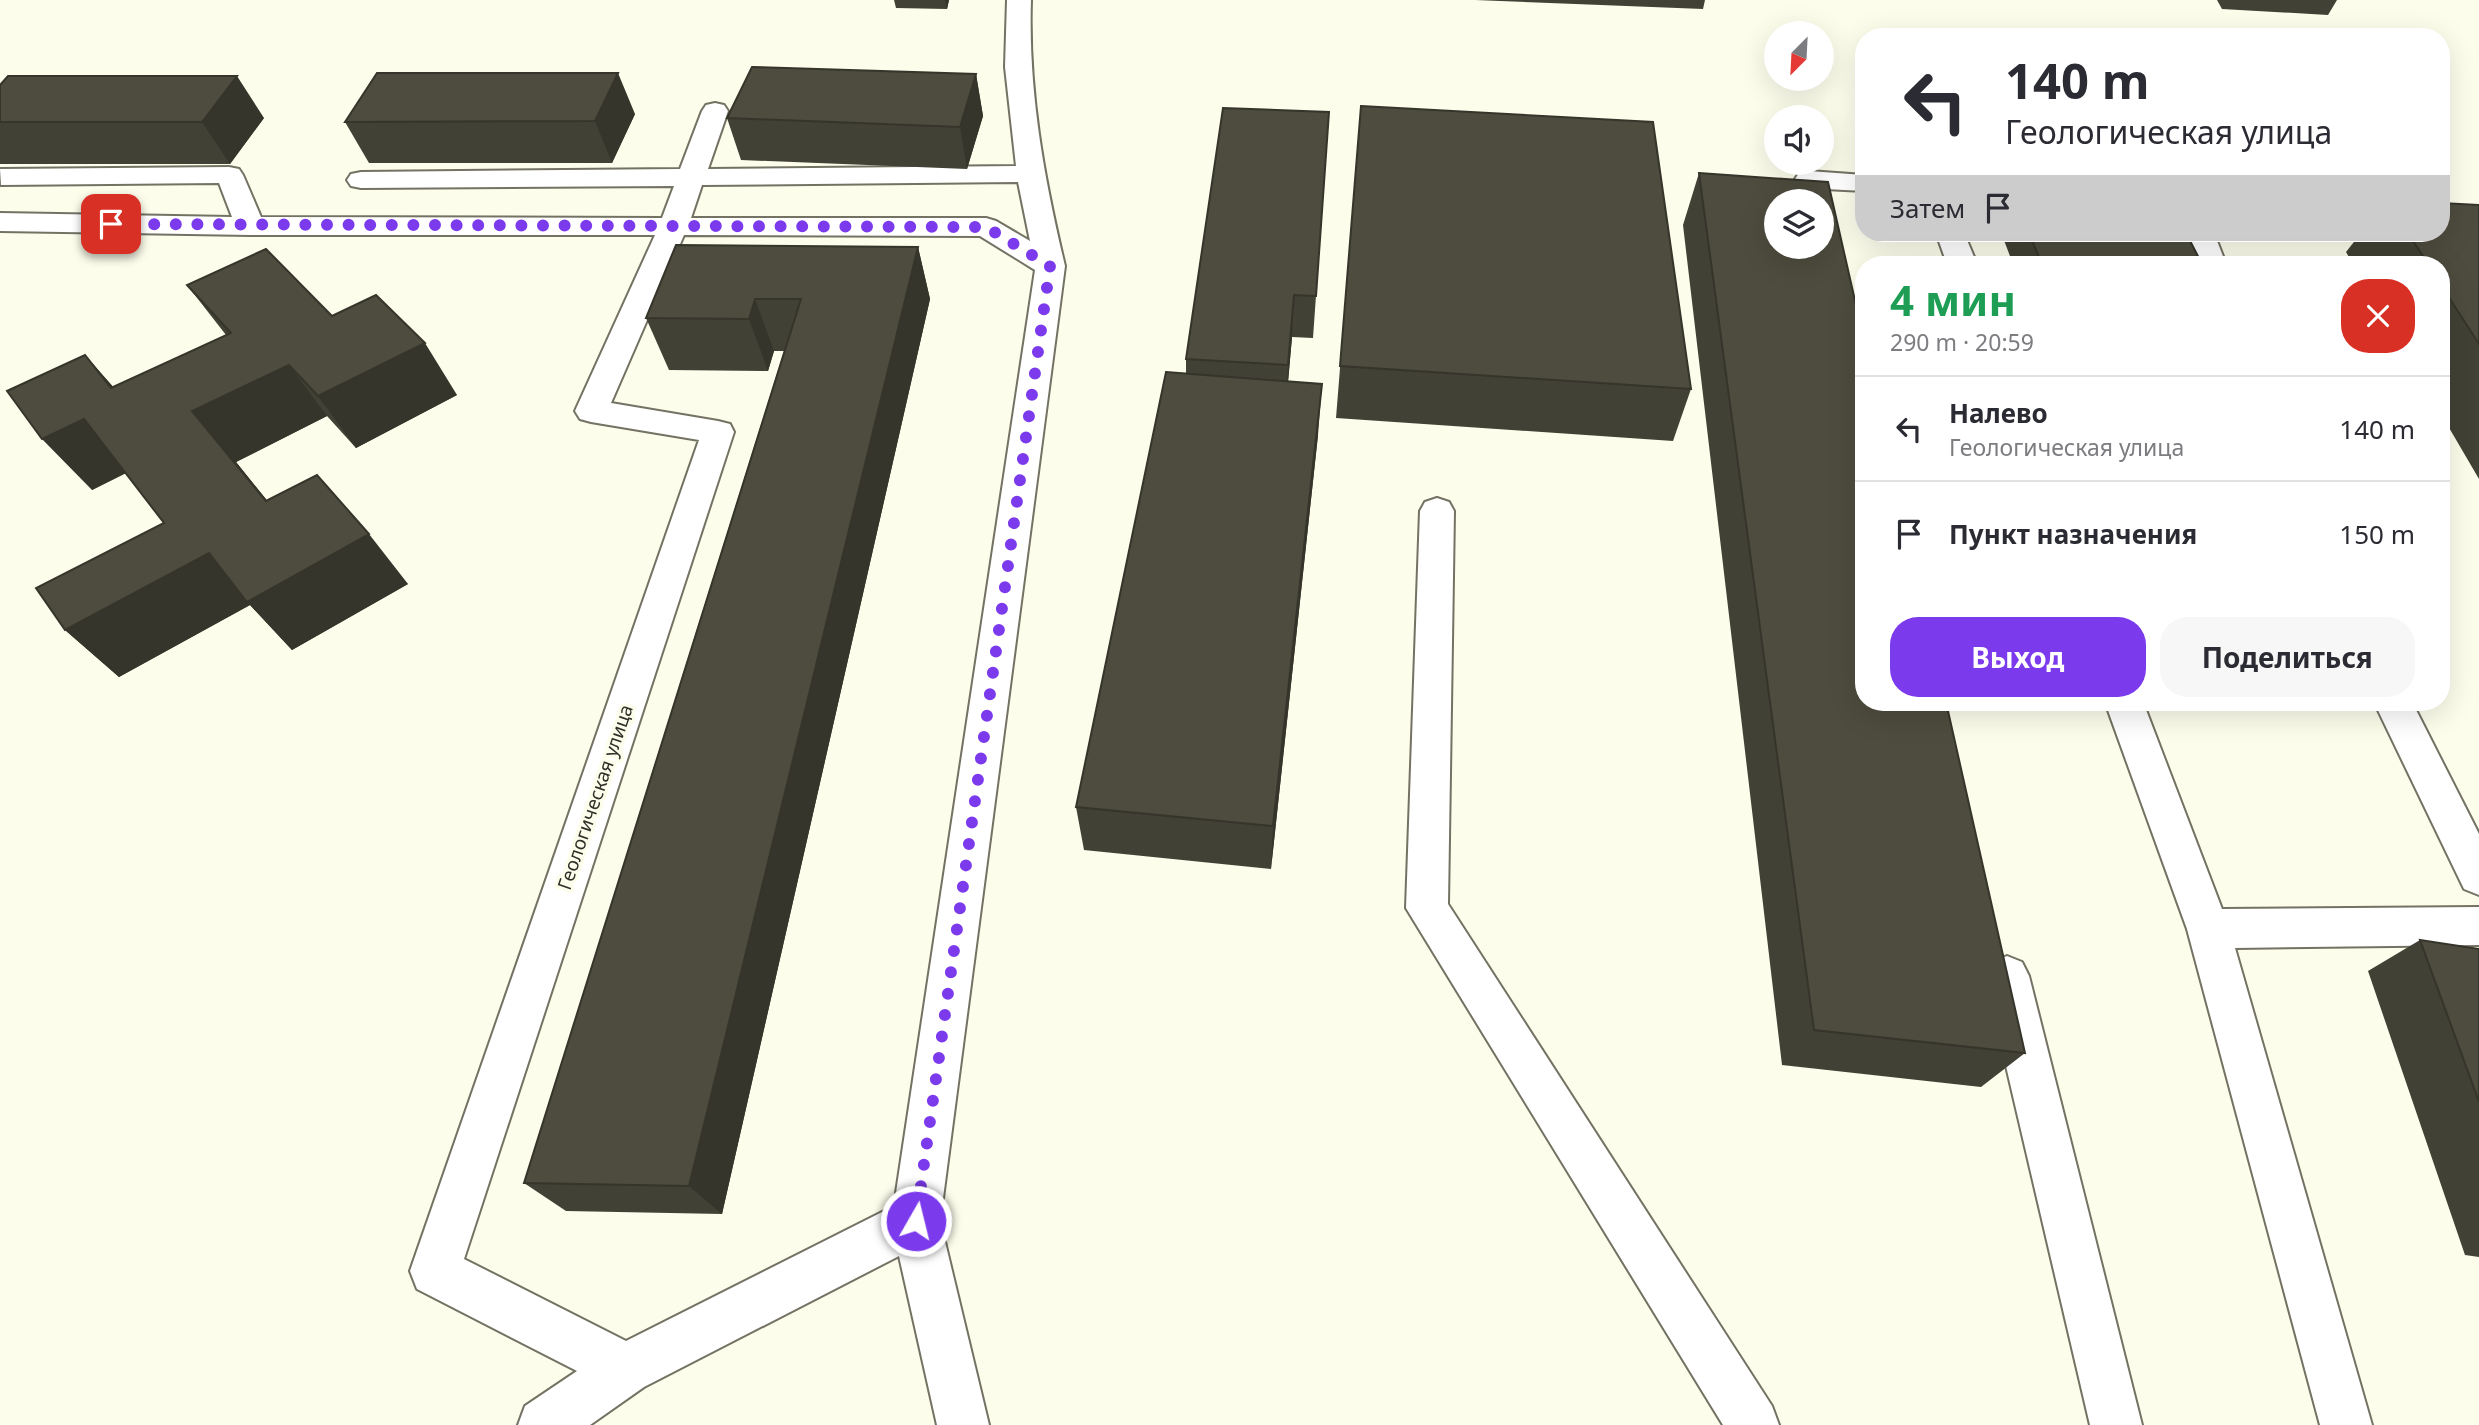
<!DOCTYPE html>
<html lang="ru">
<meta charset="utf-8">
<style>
body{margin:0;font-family:"Noto Sans",sans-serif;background:#f7f7f7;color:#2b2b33;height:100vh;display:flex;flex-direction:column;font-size:26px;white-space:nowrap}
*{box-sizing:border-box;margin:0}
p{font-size:23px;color:#7c7c81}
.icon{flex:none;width:38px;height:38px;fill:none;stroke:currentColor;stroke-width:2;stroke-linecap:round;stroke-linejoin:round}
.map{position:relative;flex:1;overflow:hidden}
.sheet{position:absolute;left:1855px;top:256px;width:595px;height:455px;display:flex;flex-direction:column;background:#fff;border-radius:28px;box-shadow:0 7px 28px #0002}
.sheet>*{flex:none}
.hud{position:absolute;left:1855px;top:28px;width:595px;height:214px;border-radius:28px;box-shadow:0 7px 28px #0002;background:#fff;color:#2b2b33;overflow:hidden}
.needle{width:46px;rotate:204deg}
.tools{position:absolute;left:1764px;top:21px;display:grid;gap:14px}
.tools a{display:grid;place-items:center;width:70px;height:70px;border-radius:50%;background:#fff;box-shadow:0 7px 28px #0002;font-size:35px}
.pin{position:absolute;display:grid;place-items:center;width:60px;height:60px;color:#fff;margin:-30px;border-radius:14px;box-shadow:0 4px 10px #0006}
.me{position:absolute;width:77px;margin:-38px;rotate:8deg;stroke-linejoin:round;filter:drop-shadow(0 0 5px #0008)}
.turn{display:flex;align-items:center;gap:24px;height:147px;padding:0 35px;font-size:32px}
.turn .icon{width:91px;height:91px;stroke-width:2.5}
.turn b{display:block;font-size:49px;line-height:60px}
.then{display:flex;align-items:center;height:66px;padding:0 35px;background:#0003;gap:14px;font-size:26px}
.round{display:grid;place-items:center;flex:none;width:74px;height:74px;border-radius:28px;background:#f7f7f7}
.overview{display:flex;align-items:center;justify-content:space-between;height:119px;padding:0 35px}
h1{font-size:42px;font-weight:700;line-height:52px;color:#1e9e55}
.action{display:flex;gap:14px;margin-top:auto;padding:14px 35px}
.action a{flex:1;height:80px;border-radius:28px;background:#7c3aed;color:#fff;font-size:28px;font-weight:700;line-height:80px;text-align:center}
.action a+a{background:#f7f7f7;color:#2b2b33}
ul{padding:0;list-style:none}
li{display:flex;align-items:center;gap:21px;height:105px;padding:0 35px;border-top:2px solid #e1e1e2}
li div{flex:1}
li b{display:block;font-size:26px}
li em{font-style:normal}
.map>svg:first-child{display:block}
</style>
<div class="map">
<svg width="2479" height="1425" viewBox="0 0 2479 1425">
<rect width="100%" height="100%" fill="#fdfdec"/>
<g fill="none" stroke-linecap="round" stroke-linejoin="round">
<g stroke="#737263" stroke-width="4">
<path id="minor" d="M1007,0h24c-3,91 13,178 34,266l-125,955 49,204h-52l-38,-169 -255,131 -54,38h-72l7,-19 52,-35 -160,-82 -7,-18 289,-831 -108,-18 -11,-3 -5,-8 80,-176h-405l-250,-4v-18l232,4 -13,-34 -218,2 -1,-16 229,-2 10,2 4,6 18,42 401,1 12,-32 -313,2 -10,-2 -4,-6 4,-6 10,-2 319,-3 22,-58 4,-6 9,-2 9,2 4,6 -20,58 308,-3 -11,-99zM1018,182l12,59 -34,-20 -10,-3h-295l11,-33zM684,235l296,1 55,34 -141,936 -268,135 -162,-82 270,-827 -4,-8 -12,-3 -107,-18z
M1809,171l55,4v16l-39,-2 3,12 -6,7v-7h-22l-5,-22 4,-6z
M1936,233h28l13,31h-30z
M2186,233h28l12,31h-30z
M1437,498l12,4 5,9 -6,393 324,502 7,19h-56l-317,-517 14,-397 5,-9z
M2105,702h38l79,207 257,-2v38l-244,3 137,477h-52l-133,-496z
M2374,702h38l67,132v61l-15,-6z
M2007,956l15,6 7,14 113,449h-52l-105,-449 7,-14z"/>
</g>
<use href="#minor" fill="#fff" fill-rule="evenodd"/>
</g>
<path fill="#424135" d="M894,0h55l-2,9 -51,-1z
M1475,0h230l-2,9z
M2217,0h120l-9,15 -106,-6z
M976,74l7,42 -16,53 -226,-9 -14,-42z
M0,85l264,33 -34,46h-230z
M1361,106l330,283 -18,52 -337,-23z
M1329,112l-16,226 -21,-1 -4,44 30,54 -47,434 -187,-19 -8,-43 110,-433v-15z
M635,114l-23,49h-243l-24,-41z
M1699,173l326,880 -44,34 -199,-22 -99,-840z
M2479,205v274l-38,-65v-150h-88l-7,-12 15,-19h80z
M2003,233h183l16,31h-189l-11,-29z
M918,247l12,52 -208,915 -156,-3 -42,-28 260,-832h-10l-6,20 -99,-1 -23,-52z
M187,285l145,31 125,79 -101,53 -29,-32 -91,46 31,39 141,83 -116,66 -42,-45 -131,72 -54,-47 99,-107 -38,-50 -34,17 -7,-135 28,32 113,-52z
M2420,940l59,9v308l-14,-2 -97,-284z"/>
<path fill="#36352b" d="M945,0h4l-2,9z
M618,73l17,41 -23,49 -17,-42z
M976,74l7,42 -16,53 -7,-42z
M237,76l27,42 -34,46 -28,-42z
M918,247l12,52 -208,915 -33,-28z
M1294,295l-2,42 -6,69 2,-41z
M755,299l19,52 -6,20 -19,-52z
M425,343l32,52 -101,53 -38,-52z
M85,355l46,52 -20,-19z
M289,365l38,51 -91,46 72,89 -116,-140z
M1322,384l-4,51 -47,434 2,-43z
M84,419l48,51 -40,20 -50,-51z
M369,534l39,50 -116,66 -42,-45 -131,72 -54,-47 144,-77z"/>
<path fill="#4d4c3e" stroke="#36352b" stroke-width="2" fill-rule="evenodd" d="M752,67l224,7 -16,53 -233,-9z
M377,73h241l-23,48 -250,1z
M8,76h229l-35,46h-202v-37z
M1361,106l292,16 38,267 -351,-23z
M1223,108l106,4 -13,184 -22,-1 -6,70 -102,-6z
M1699,173l129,9 36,158v362h82l79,351 -211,-23zM1776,201h46v46h-46z
M2441,203l38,2v139l-38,-59v-21h-13l-20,-31h33z
M2029,233h157l16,31h-119l-42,-2z
M676,245l242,2 -229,939 -165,-3 277,-884h-46l-6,20 -103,-1z
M266,249l66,67 44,-21 49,48 -107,53 -29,-31 -97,46 74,90 51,-26 52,59 -122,68 -38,-49 -144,77 -29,-42 128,-65 -80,-104 -42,20 -35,-48 78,-36 26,33 120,-55 -44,-48z
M1166,372l156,12 -49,442 -197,-19z
M2420,940l59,9v153z"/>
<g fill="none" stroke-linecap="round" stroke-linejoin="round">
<path stroke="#7c3aed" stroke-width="12" stroke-dasharray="0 21.6" d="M111,224l875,3 64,39 -134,955"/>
</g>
<g text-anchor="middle" stroke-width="7" stroke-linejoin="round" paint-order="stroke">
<g font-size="19" fill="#303029" stroke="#fdfdec">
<text transform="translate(595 797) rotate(-71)" y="7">Геологическая улица</text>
</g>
</g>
</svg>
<div class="tools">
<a><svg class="needle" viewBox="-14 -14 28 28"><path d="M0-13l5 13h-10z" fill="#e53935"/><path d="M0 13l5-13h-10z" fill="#7c7c81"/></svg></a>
<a><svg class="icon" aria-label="sound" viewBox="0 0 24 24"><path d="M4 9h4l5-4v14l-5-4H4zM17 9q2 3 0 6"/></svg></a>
<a><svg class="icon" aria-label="layers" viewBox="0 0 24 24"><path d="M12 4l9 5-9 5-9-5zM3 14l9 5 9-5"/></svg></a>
</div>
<div class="pin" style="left:111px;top:224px;background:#d93025"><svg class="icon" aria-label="arrive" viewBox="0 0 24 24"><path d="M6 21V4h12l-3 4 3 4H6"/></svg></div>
<svg class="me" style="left:916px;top:1221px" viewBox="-20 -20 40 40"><circle r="17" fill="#7c3aed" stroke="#fff" stroke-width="3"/><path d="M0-11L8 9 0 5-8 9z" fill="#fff"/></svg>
<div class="hud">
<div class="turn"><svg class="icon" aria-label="left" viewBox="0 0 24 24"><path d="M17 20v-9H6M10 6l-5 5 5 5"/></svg><div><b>140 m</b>Геологическая улица</div></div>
<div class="then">Затем<svg class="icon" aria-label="arrive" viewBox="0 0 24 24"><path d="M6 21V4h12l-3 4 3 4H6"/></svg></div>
</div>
<section class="sheet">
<div class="overview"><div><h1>4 мин</h1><p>290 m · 20:59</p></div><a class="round" style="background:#d93025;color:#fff"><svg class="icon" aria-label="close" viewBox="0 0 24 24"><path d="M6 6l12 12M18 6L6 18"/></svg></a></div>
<ul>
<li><svg class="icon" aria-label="left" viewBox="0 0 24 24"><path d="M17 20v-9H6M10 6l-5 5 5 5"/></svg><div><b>Налево</b><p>Геологическая улица</p></div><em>140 m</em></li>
<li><svg class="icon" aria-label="arrive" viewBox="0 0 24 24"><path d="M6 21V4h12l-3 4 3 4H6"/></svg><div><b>Пункт назначения</b></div><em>150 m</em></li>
</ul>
<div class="action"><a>Выход</a><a>Поделиться</a></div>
</section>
</div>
